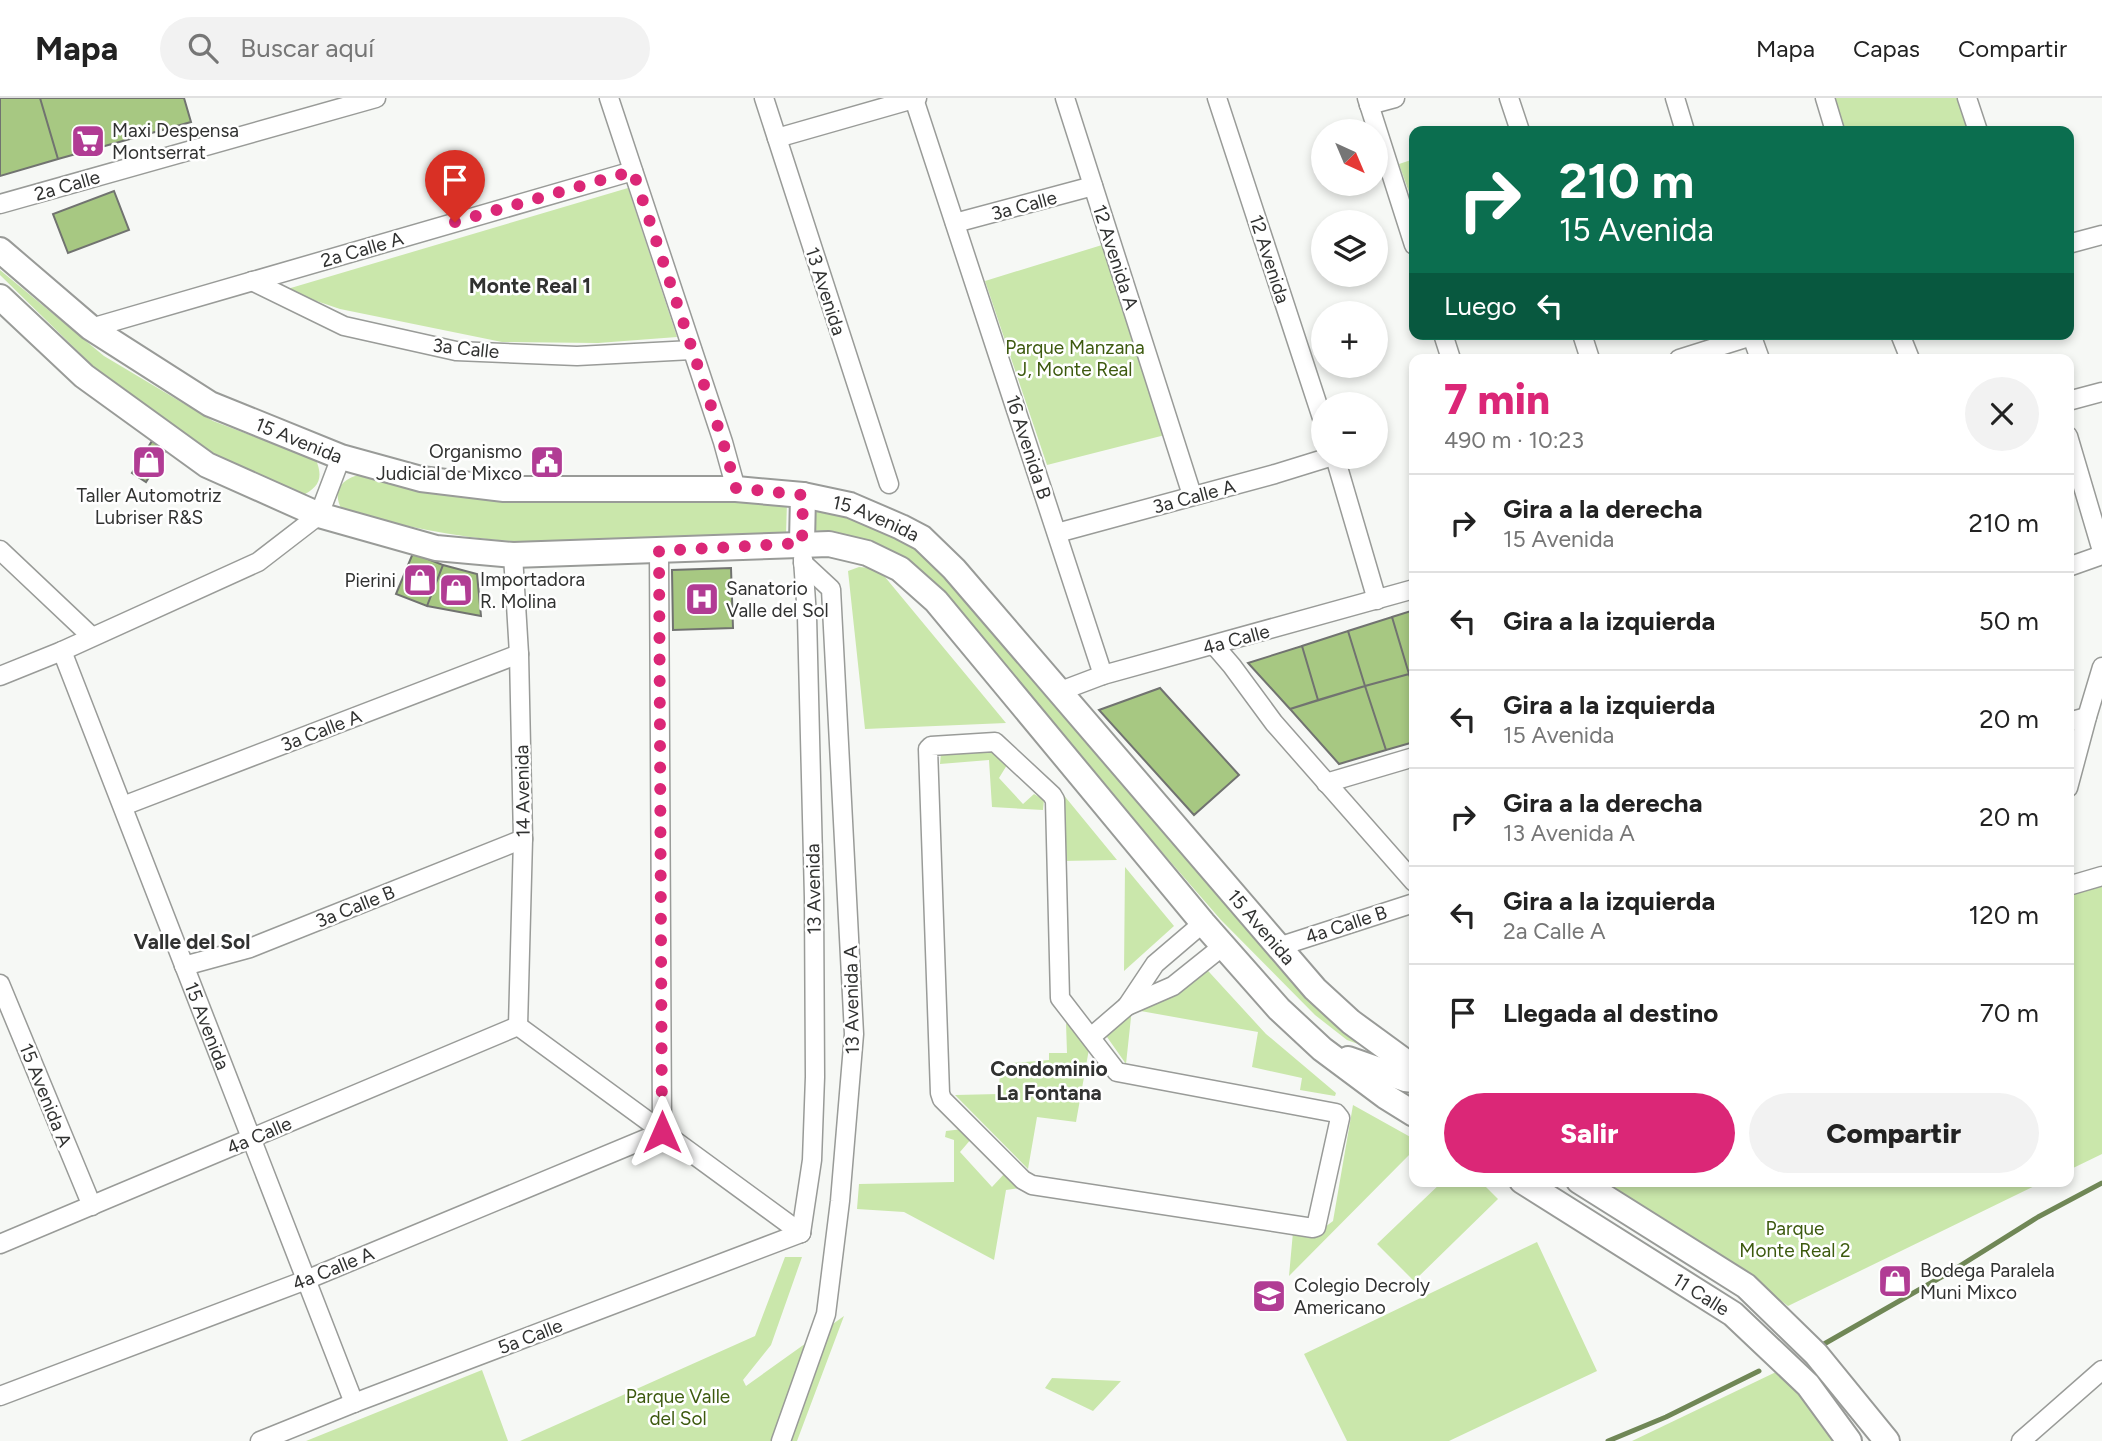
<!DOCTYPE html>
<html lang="es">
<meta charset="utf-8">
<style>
body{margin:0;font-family:Figtree,sans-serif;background:#f2f2f2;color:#222;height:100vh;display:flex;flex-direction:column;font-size:26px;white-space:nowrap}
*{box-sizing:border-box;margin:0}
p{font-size:23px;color:#767676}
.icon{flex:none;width:38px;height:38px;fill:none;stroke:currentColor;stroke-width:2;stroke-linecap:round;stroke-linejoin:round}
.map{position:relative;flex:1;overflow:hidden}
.drawer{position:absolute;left:1409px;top:256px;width:665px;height:833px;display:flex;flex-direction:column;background:#fff;border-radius:14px;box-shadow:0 4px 10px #0003}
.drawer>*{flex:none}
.top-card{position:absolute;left:1409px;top:28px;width:665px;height:214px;border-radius:14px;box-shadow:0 4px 10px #0003;background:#0b6e4f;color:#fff;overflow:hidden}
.needle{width:46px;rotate:136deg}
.controls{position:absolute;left:1311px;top:21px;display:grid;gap:14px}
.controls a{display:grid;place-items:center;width:77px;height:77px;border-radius:50%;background:#fff;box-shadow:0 4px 10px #0003;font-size:35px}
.pin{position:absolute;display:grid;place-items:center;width:60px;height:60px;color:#fff;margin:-72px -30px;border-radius:50% 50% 50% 0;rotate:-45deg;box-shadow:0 0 7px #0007}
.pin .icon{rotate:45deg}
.me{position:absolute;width:77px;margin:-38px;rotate:0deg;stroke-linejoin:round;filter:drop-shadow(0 0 5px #0008)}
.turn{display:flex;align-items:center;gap:24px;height:147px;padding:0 35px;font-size:32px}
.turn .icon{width:91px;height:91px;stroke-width:2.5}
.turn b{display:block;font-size:49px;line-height:60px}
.then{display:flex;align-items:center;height:66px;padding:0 35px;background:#0003;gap:14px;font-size:26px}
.round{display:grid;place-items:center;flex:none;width:74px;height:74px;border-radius:37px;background:#f2f2f2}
.headline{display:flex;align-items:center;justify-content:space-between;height:119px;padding:0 35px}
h1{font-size:42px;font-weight:800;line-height:52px;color:#db2777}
.cta{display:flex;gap:14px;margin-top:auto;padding:14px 35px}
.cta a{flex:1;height:80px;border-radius:42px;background:#db2777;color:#fff;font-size:28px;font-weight:800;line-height:80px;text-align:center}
.cta a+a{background:#f2f2f2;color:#222}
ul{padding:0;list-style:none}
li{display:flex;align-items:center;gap:21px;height:98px;padding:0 35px;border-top:2px solid #e0e0e0}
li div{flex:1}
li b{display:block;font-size:26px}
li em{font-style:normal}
header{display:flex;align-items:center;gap:42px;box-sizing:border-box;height:98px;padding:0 35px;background:#fff;border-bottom:2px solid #e0e0e0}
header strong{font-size:33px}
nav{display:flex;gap:38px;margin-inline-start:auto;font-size:24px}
.search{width:490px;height:63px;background:#f2f2f2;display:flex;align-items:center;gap:18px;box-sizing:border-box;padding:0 24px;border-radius:38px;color:#767676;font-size:26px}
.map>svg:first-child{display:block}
</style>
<header>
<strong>Mapa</strong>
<div class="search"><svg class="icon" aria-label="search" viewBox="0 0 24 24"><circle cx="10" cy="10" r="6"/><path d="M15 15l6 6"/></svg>Buscar aquí</div>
<nav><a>Mapa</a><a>Capas</a><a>Compartir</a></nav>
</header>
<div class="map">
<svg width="2102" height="1343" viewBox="0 0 2102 1343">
<rect width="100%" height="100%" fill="#f6f8f5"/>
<path fill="#cae7ab" d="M1831,0h127l10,33h-126z
M1414,61v47l-15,-42z
M628,90l49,149 -79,6 -96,-1 -162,-33 -56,-19z
M1102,147l63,190 -118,30 -62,-184z
M0,172l104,86 109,65 103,39c8,19 2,28 -15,36l-94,-45 -112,-83 -95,-93z
M361,376l426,28 -1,32c-90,5 -184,11 -274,7 -57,-3 -113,-17 -169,-29 -12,-21 -3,-32 18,-38z
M811,410l31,3 69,32 31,28 444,483 -39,-14 -32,-25 -94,-95 -310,-357 -33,-19 -41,-12 -25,-2z
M859,469l12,1 14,9 121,146 -141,6 -17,-158z
M995,654l12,13 -8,13 24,26 11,-10 10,6 -1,10 -51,-3 -3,-47 -49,4 1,-11z
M1062,695l55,67 -55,1z
M1125,769l49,59 -50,45z
M2102,780v276l-33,16 -1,-283z
M1199,863l67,73 70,59 -1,3 -35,-6 2,-12 -50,-11 6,-35 -123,-22z
M1132,910l-6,56 -19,-27 -2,-7z
M1066,925l23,26 -13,73 -39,-5 -9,52 -73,-74 44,-1 1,-30 49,-4v-7h18z
M1353,1007l61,34v11l-125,126 4,-44 24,1 16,-12z
M963,1031l9,9 -12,14 32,35 13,-14 15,15 -14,2 -12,70 -90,-48 -47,-3 2,-25 95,-2v-42l-9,-3 1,-6z
M1443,1083h37l18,18 -84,82 -37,-37z
M1589,1083h456l-257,125 -36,-27z
M1537,1144l60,129 -148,70h-102l-43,-87z
M785,1159h17l-31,88 -28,35 3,6 98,-70 -47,125h-277l235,-105z
M482,1272l26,71h-202z
M1776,1274l33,29 28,40h-205z
M1052,1280l69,3 -28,30 -48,-23z"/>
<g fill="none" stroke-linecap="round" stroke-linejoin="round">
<path stroke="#708756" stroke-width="5" d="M1824,1246l126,-72 88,-55 64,-34
M1608,1343l58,-24 93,-46"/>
</g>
<path fill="#a7c882" stroke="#717370" stroke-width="2" d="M0,0h40l18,61 -58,17z
M40,0h144l7,24 -133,37z
M114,93l15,39 -61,23 -15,-39z
M152,343l14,9 -20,32 -14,-9z
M413,455l30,12 -16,41 -31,-12z
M443,467l34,9 4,42 -54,-10z
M731,470l2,60 -60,2 -1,-60z
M1414,512v62l-5,2 -17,-57z
M1392,519l17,57 -44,12 -17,-55z
M1348,533l17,55 -47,14 -16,-54z
M1302,548l16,54 -28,9 -42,-46z
M1409,576l5,16v52l-28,8 -21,-64z
M1365,588l21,64 -47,14 -49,-55z
M1160,590l79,87 -45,40 -95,-105z"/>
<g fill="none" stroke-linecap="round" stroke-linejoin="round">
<g stroke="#999b98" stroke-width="21">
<g id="street">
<path d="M609,0l114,344 13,47"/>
<path d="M764,0l125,386"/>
<path d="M1065,0l127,397"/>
<path d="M1217,0l106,323"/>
<path d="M1367,0l47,147"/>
<path d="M1509,0l11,33"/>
<path d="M1675,0l10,33"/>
<path d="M1825,0l10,33"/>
<path d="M1967,0l11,33"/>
<path d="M914,1l189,576"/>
<path d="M1369,7l26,-7"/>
<path d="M777,40l140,-40"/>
<path d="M0,106l376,-106"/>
<path d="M955,125l138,-37"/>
<path d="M2068,146l34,-9"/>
<path d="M252,183l92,45 112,25 121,5 115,-6"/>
<path d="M91,230l542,-157"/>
<path d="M1443,236l8,25"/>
<path d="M1582,236l8,25"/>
<path d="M1751,236l9,25"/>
<path d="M1900,236l10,25"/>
<path d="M1679,261l73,-23"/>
<path d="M2068,303l34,-9"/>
<path d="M2068,338l34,115"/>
<path d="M1335,359l42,143"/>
<path d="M1057,435l218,-59 55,-17"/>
<path d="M0,452l91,86"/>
<path d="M513,457l6,99 4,185 -5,187"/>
<path d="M2068,469l34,-12"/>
<path d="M1214,547l18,21 42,57 140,159"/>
<path id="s1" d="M62,553l292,752"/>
<path d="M0,578l62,-25 196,-89 61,-47 22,-58"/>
<path d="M1058,594l45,-17 311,-86"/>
<path d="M2068,624l19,-5"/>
<path d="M995,644l57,53 3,5 5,198 57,74 219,41 4,5 -24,109 -3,1 -281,-43 -9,-5 -81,-81 -2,-6 -12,-344 3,-3z"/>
<path d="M1326,685l88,-26"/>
<path d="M2068,690l19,-71 15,-50"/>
<path d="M123,708l396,-152"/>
<path d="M2068,788l34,-10"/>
<path d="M1278,849l136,-44"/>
<path d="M184,868l66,-18 273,-109"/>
<path d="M0,886l92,222"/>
<path d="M1127,908l46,-20 50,-40"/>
<path d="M518,928l283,207"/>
<path d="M1091,939l36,-31 28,-42 48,-41"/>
<path d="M801,1135l11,-73 3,-83 -1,-179 -7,-282 -4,-57"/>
<path d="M0,1146l518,-218"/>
<path d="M0,1298l306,-116 356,-148 -3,-581"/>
<path d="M260,1343l94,-38 447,-170"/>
<path d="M781,1343l45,-127 14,-113 14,-167 -23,-445 -28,-26"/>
<path d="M2021,1343l81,-71"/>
</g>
</g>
<g stroke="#999b98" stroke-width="28">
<g id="secondary">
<path id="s2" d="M0,152l91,78 119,76 131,53 80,22 83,10h232l67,6 47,10 51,22 21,11 32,31 361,420 36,33 63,46"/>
<path d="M0,199l84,79 123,89 112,50 117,33 77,7 316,-11 38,9 33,16 36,32 267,322 76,86 43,40 63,47 29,18"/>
<path d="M802,445l1,-48"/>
<path d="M1348,961l57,20 9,1"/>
<path id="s3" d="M1522,1083l211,133 75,71 41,56"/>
<path d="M1579,1083l167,105 70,68 71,87"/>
</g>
</g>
<use href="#street" stroke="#fff" stroke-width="18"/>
<use href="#secondary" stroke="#fff" stroke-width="24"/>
</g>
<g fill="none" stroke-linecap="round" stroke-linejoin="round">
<path stroke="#db2777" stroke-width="12" stroke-dasharray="0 21.6" d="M455,124l178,-51 90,271 13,46 67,7 -1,48 -143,8 3,581"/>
</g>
<defs>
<g id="supermarket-square" transform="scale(1.75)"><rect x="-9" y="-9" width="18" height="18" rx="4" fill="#b13c94" stroke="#fff"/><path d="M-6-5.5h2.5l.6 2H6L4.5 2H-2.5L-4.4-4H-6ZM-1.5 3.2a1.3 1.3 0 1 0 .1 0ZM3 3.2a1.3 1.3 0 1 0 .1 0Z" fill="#fff"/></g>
<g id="shop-square" transform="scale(1.75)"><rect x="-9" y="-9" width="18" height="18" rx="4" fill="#b13c94" stroke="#fff"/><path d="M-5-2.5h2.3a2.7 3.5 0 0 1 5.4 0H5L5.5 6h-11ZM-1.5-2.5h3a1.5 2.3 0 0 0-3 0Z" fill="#fff"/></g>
<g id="civic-square" transform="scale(1.75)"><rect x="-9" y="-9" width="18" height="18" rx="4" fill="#b13c94" stroke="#fff"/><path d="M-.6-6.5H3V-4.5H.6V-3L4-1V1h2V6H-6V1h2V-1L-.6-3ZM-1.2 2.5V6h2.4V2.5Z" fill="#fff"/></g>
<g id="hospital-square" transform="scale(1.75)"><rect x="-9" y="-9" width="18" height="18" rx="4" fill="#b13c94" stroke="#fff"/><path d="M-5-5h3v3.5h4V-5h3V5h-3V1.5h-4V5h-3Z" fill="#fff"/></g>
<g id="school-square" transform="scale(1.75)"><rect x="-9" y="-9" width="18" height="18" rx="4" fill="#b13c94" stroke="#fff"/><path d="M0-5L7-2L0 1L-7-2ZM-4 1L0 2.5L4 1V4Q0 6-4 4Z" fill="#fff"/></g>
</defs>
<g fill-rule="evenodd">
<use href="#supermarket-square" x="88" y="43"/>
<use href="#shop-square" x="149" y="364"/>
<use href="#civic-square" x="547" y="364"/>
<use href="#shop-square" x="420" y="482"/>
<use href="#shop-square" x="456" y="492"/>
<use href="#hospital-square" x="702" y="501"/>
<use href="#shop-square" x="1895" y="1183"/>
<use href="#school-square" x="1269" y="1198"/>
</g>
<g text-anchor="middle" stroke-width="5" stroke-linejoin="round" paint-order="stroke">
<g font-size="19" fill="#313231" stroke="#fff" text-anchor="start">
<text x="112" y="39">Maxi Despensa<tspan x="112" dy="22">Montserrat</tspan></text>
<text x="522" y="360" text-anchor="end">Organismo<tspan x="522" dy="22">Judicial de Mixco</tspan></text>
<text x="149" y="404" text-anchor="middle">Taller Automotriz<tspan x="149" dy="22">Lubriser R&amp;S</tspan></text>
<text x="480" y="488">Importadora<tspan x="480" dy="22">R. Molina</tspan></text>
<text x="396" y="489" text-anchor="end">Pierini</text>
<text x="726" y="497">Sanatorio<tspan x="726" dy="22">Valle del Sol</tspan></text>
<text x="1920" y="1179">Bodega Paralela<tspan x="1920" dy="22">Muni Mixco</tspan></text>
<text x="1294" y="1194">Colegio Decroly<tspan x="1294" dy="22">Americano</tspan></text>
</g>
<g font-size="19" fill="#313231" stroke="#fff">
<text transform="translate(67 87) rotate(-16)" y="7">2a Calle</text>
<text transform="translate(1024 107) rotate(-15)" y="7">3a Calle</text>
<text transform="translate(362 151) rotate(-16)" y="7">2a Calle A</text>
<text transform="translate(1116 159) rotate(72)" y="7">12 Avenida A</text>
<text transform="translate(1270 161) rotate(72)" y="7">12 Avenida</text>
<text transform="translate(826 193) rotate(72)" y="7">13 Avenida</text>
<text transform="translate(466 250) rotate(6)" y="7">3a Calle</text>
<text dy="7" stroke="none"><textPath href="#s2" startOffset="357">15 Avenida</textPath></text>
<text transform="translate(1029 349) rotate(72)" y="7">16 Avenida B</text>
<text transform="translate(1194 398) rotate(-15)" y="7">3a Calle A</text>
<text dy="7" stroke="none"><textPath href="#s2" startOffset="945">15 Avenida</textPath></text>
<text transform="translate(1236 541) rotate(-15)" y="7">4a Calle</text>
<text transform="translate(321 632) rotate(-21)" y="7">3a Calle A</text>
<text transform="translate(522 693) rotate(-91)" y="7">14 Avenida</text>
<text transform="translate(813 791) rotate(-91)" y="7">13 Avenida</text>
<text transform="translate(355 808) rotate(-22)" y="7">3a Calle B</text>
<text transform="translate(1346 826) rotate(-18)" y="7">4a Calle B</text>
<text dy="7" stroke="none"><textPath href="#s2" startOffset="1512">15 Avenida</textPath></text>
<text transform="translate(851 902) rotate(-91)" y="7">13 Avenida A</text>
<text dy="7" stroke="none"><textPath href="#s1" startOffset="402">15 Avenida</textPath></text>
<text transform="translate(46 997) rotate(68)" y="7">15 Avenida A</text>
<text transform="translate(259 1037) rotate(-23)" y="7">4a Calle</text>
<text transform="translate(333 1170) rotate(-22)" y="7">4a Calle A</text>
<text dy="7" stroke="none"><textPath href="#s3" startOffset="212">11 Calle</textPath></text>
<text transform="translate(530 1238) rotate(-21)" y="7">5a Calle</text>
</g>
<g font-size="19" fill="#3d5a0f" stroke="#fff">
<text x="1075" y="256">Parque Manzana<tspan x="1075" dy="22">J, Monte Real</tspan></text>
<text x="1795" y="1137">Parque<tspan x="1795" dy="22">Monte Real 2</tspan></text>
<text x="678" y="1305">Parque Valle<tspan x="678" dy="22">del Sol</tspan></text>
</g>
<g font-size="21" font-weight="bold" fill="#313231" stroke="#fff">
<text x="530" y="195">Monte Real 1</text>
<text x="192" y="851">Valle del Sol</text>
<text x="1049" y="978">Condominio<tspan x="1049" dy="24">La Fontana</tspan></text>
</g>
</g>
</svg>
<div class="controls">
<a><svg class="needle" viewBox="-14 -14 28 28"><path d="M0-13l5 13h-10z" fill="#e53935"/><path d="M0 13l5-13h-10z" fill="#767676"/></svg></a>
<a><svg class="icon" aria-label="layers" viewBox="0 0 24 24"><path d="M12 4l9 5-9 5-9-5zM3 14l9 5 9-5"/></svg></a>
<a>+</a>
<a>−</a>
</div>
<div class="pin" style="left:455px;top:124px;background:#d93025"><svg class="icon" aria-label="arrive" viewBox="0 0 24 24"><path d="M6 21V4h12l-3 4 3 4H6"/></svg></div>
<svg class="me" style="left:662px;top:1034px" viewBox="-20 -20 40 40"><path d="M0-17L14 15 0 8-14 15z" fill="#db2777" stroke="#fff" stroke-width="4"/></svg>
<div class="top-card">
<div class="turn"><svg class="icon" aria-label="right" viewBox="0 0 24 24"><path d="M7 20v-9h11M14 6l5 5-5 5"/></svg><div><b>210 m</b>15 Avenida</div></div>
<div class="then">Luego<svg class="icon" aria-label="left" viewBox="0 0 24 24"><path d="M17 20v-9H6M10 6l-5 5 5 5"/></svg></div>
</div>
<section class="drawer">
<div class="headline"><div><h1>7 min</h1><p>490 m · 10:23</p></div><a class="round"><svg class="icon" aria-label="close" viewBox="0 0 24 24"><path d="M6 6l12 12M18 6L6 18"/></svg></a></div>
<ul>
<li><svg class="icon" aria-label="right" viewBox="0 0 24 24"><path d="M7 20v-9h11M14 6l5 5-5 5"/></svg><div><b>Gira a la derecha</b><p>15 Avenida</p></div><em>210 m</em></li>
<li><svg class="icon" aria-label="left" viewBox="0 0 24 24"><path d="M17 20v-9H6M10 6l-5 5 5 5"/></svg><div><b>Gira a la izquierda</b></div><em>50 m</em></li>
<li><svg class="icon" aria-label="left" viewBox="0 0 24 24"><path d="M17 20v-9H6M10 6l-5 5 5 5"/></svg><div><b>Gira a la izquierda</b><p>15 Avenida</p></div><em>20 m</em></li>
<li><svg class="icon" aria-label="right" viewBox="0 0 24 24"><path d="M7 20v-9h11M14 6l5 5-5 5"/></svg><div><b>Gira a la derecha</b><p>13 Avenida A</p></div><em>20 m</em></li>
<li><svg class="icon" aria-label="left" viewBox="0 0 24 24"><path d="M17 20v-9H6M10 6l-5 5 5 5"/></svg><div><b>Gira a la izquierda</b><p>2a Calle A</p></div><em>120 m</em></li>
<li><svg class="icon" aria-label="arrive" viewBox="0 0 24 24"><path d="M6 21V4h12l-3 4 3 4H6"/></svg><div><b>Llegada al destino</b></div><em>70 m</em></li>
</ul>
<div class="cta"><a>Salir</a><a>Compartir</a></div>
</section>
</div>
